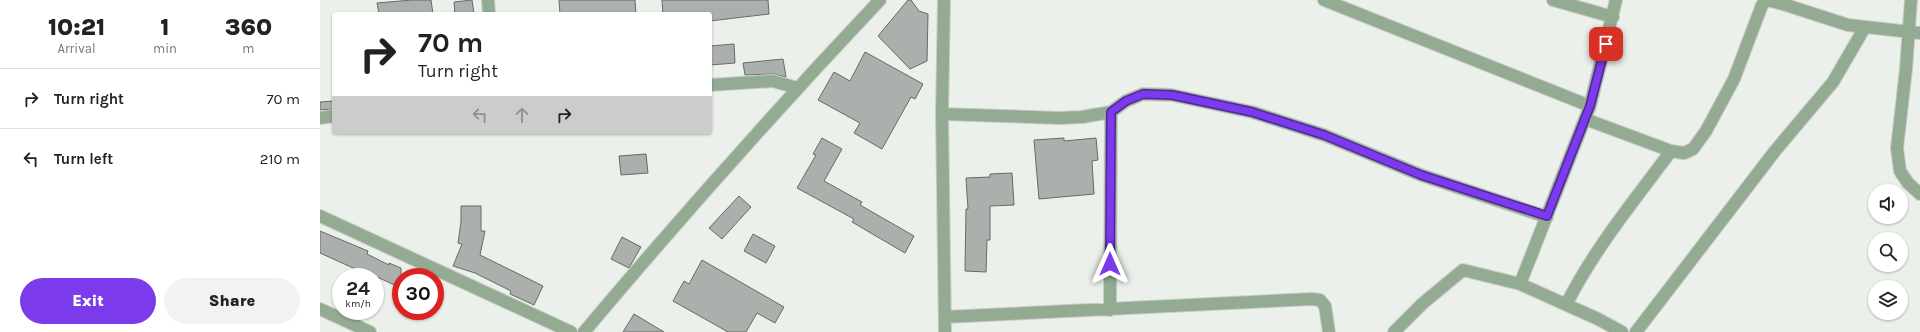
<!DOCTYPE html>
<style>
body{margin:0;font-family:Karla,sans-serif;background:#f2f2f2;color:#222;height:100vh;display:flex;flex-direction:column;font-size:15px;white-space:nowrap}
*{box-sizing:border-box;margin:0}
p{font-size:13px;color:#767676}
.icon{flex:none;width:22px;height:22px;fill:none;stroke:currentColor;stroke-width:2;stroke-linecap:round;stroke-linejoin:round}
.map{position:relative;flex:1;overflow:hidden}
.details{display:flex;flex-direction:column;background:#fff;width:320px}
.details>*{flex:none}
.guide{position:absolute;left:12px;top:12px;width:380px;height:122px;border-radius:4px;box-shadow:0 1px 3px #0004;background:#fff;color:#222;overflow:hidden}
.buttons{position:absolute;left:1548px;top:184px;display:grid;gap:8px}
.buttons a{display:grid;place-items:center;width:40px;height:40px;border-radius:50%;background:#fff;box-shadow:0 1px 3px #0004;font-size:20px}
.speed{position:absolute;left:12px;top:268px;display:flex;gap:8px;font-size:20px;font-weight:700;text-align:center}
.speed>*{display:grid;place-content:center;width:52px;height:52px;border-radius:50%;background:#fff;box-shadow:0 1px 3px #0004;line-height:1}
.speed small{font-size:10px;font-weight:400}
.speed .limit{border:6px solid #d22;background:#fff;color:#111}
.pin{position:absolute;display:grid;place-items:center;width:34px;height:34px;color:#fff;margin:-17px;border-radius:8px;box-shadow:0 2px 6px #0006}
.me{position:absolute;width:44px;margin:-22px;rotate:0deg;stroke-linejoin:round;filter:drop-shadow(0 0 3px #0008)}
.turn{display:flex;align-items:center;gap:14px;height:84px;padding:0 20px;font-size:18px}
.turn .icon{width:52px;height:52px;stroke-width:2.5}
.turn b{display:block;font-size:28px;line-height:34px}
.lanes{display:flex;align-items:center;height:38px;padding:0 20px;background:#0003;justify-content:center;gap:20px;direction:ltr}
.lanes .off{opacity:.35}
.eta{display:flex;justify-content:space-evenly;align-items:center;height:68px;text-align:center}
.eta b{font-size:24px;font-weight:800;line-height:28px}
.button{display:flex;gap:8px;margin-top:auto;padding:8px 20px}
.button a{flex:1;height:46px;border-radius:24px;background:#7c3aed;color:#fff;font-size:16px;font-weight:800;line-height:46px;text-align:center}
.button a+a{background:#f2f2f2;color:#222}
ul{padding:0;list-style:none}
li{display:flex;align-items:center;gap:12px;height:60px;padding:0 20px;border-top:1px solid #e0e0e0}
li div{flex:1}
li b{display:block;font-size:15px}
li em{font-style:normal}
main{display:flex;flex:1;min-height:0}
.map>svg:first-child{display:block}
</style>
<main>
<section class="details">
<div class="eta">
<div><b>10:21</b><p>Arrival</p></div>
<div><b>1</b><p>min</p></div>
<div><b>360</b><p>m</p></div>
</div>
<ul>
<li><svg class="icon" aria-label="right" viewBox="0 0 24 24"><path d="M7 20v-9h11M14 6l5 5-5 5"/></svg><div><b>Turn right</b></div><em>70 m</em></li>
<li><svg class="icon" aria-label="left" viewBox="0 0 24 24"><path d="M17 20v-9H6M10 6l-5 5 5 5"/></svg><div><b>Turn left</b></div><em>210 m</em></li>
</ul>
<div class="button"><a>Exit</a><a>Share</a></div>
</section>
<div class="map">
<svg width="1600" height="332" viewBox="0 0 1600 332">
<rect width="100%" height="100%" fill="#ebf0eb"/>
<path fill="#acb0ac" stroke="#666b66" d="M92,0h19l2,14h-54l-2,-11z
M152,0l2,14h-19l-1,-12z
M239,0h76l1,14h-76z
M342,0h106l1,14 -59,7v-7h-47z
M588,0h3l8,11 9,3 -1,47 -17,8 -32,-33z
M414,44l1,19 -25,2v-19z
M545,52l58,32 -8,15 -4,-2 -29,52 -28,-16 6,-10 -42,-23 16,-28 16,9z
M463,59l3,18 -13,-3 -28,1 -2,-12z
M13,101l1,8 -14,1v-8z
M502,138l20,11 -18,32 38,21 -2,3 54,31 -9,17 -53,-31 2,-3 -57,-31 19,-33 -3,-1z
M744,138v3l32,-3 2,22 -6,1 2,33 -55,5 -5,-59z
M326,154l2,19 -27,2 -2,-19z
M692,173l2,32 -24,1v34h-3l-1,32 -21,-1 1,-62h2l-2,-31 24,-1v-3z
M419,196l12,11 -29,32 -13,-11z
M141,206h20v25h4l-5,24 63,31 -9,19 -24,-11 1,-3 -36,-18 -22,-7 9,-22 -4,-1 3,-21z
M0,231l48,20 -1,3 22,11v-2l12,5v20l-24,-11h-18l3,-5 -42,-19z
M433,234l22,12 -9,17 -22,-12z
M302,237l19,10 -12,21 -18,-9z
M382,260l82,47 -9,16 -18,-10 -11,19h-18l-55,-31 11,-20 5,3z
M314,314l30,18h-41z"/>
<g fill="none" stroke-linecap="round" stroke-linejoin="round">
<g stroke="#c7ccc7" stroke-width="14">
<path id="street" d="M168,0l1,14
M624,0l-2,114 3,218
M1004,0l266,106
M1233,0l60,17
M1591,0l-5,69 -9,79 3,23 8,12 12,11
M390,85l63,-4 24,7
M622,114l117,4 23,-1 29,-5 15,-11 17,-7 29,1 80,17 72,23 97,40 126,42
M0,118l14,-2
M1265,119l86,32 13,2 9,-4 13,-18 28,-52 28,-74 5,-5 16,4 65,21 72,8
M0,216l251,116
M1200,284l70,-178 26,-106
M1246,305c28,-56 68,-104 105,-154
M0,309l50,23
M790,310l1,-198
M625,317l366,-18 9,1 5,6 4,26
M264,332c96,-114 194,-224 296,-332
M1074,332l28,-28 41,-34 57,14 78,35 24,13
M1316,332l139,-181 58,-69 32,-55"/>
</g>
<use href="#street" stroke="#92ab92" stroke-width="12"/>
</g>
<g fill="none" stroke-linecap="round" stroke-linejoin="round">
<g stroke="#51269a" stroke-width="10">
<path id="route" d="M790,264l1,-152 15,-11 17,-7 29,1 80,17 72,23 97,40 126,41 43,-110 16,-62"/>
</g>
<use href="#route" stroke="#7c3aed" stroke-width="7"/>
</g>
</svg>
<div class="buttons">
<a><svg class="icon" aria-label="sound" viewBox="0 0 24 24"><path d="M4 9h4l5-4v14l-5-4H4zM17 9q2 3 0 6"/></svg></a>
<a><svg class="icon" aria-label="search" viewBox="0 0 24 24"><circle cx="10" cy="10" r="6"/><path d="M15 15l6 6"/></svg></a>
<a><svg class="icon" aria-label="layers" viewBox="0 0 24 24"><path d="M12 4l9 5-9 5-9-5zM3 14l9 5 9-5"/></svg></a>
</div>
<div class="speed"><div>24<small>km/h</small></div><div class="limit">30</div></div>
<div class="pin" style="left:1286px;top:44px;background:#d93025"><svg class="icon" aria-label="arrive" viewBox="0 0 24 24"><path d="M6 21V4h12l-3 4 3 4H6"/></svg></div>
<svg class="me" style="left:790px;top:264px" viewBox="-20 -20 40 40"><path d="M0-17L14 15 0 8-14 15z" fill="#7c3aed" stroke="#fff" stroke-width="4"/></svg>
<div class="guide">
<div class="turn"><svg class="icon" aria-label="right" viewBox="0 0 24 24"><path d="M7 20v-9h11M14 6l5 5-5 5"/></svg><div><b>70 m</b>Turn right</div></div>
<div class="lanes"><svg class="icon off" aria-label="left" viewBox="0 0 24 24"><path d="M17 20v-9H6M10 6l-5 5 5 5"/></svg><svg class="icon off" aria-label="ahead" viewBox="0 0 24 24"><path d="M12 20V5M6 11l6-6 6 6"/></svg><svg class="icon" aria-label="right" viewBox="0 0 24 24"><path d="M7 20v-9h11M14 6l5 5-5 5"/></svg></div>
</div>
</div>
</main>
